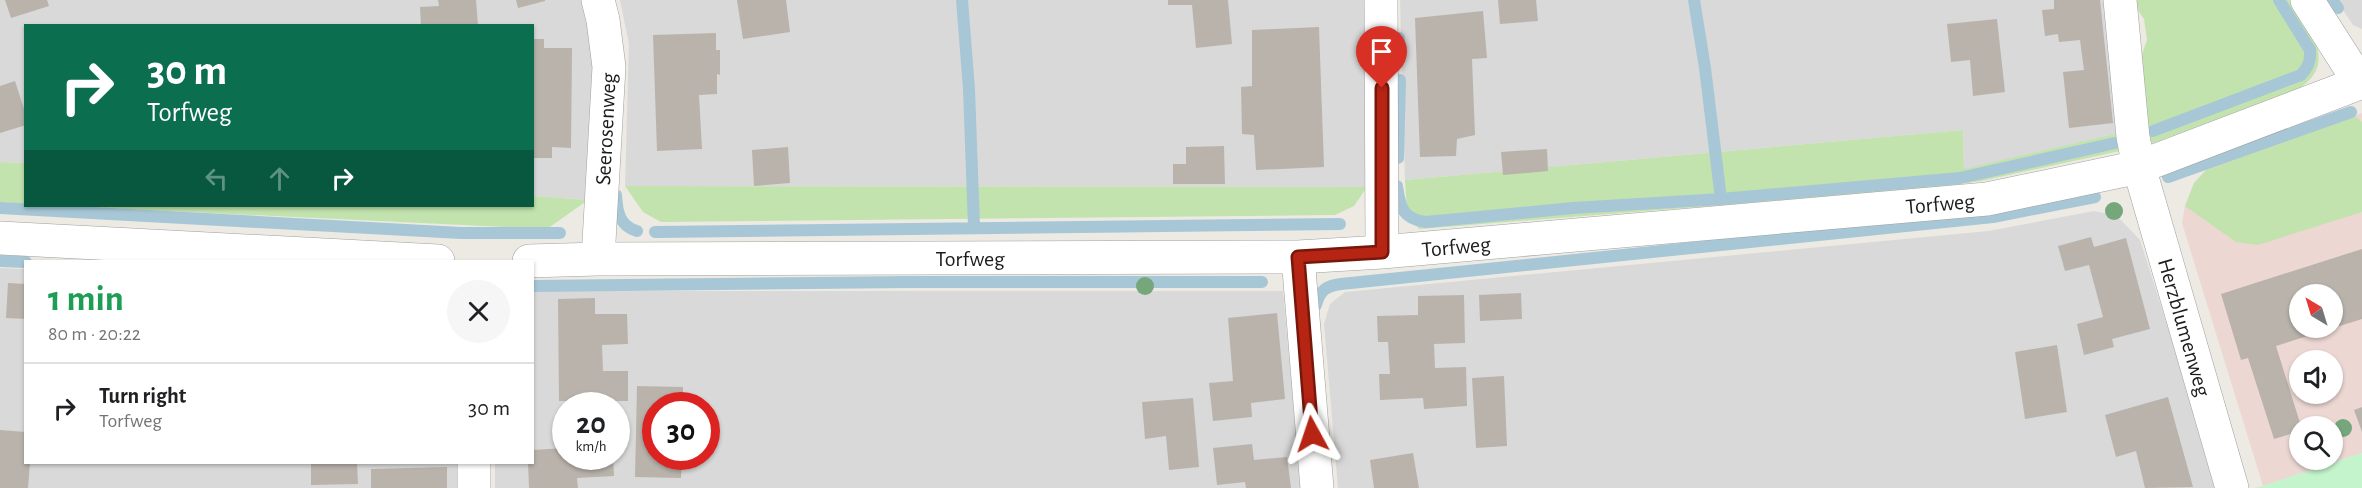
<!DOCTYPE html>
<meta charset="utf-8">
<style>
body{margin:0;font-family:"Alegreya Sans",sans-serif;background:#f6f6f6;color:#202124;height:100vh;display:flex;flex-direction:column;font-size:22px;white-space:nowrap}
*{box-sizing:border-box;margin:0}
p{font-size:20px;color:#757577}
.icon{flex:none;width:33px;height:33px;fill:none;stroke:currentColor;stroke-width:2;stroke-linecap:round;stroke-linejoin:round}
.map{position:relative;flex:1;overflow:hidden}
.panel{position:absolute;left:24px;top:260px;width:510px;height:204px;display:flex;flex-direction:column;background:#fff;border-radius:0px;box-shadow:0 2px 4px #0004}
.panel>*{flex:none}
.top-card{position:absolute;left:24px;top:24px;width:510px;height:183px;border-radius:0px;box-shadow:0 2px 4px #0004;background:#0b6e4f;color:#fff;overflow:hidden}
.needle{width:39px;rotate:322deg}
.tools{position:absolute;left:2289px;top:284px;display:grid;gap:12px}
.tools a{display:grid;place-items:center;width:54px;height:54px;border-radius:50%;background:#fff;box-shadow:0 2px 4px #0004;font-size:30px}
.speed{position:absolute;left:552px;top:392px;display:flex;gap:12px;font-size:30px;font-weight:700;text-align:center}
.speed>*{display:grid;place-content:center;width:78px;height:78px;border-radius:50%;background:#fff;box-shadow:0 2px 4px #0004;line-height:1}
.speed small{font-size:15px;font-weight:400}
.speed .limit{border:9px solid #d22;background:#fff;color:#111}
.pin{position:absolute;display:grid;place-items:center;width:51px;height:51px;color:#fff;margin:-62px -26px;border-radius:50% 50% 50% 0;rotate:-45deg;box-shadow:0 0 6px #0007}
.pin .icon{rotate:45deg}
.me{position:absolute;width:66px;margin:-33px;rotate:355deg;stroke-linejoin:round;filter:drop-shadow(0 0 4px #0008)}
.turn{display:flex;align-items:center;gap:21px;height:126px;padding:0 24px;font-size:27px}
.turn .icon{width:78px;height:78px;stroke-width:2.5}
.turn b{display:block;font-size:42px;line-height:51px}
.lanes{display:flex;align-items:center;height:57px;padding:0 24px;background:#0003;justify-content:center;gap:30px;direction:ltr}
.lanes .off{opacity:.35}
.round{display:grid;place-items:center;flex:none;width:63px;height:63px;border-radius:32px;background:#f6f6f6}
.headline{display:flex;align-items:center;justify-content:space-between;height:102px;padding:0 24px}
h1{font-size:36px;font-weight:700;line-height:45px;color:#1e9e55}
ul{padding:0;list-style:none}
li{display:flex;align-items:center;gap:18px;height:90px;padding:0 24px;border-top:2px solid #e0e0e0}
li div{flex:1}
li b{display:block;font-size:22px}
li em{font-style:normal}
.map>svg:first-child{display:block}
</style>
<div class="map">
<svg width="2362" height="488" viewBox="0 0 2362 488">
<rect width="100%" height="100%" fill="#edeae3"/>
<path fill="#dad9d9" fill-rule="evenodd" d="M0,0h584l11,72 -7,128 -55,-4 -1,-170h-506l-1,137 -25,-1z
M620,0h750l-3,187 -742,-1 4,-142z
M1400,0h710l13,132 -159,38 -1,-40 -558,50z
M2336,0h26v29l-9,-4z
M2094,211l23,5 23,24 79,248h-881l-14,-164 6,-20 15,-12 644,-61z
M0,268l25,1 1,193h433l1,26h-460z
M533,291h750l18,197h-806v-26h37zM566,405h50v51h-50zM656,405h50v51h-50z"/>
<path fill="#ecd7d3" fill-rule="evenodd" d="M2362,113v340l-99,33 -81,-263 3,-17 9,-23 12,-13zM2300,294h32v33h-32zM2300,360h32v33h-32zM2300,426h32v33h-32z"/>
<path fill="#c2e3ad" d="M2131,0h158c21,29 50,63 9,89l-145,54 -8,-6 -8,-69 10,-28 -3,-21z
M2355,116l7,6v90l-104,33 -22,-3 -51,-36 9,-23 12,-13z
M1963,130l1,39 159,-37 -3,19 -139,30 -55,8 -507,40 -12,-19 -2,-30z
M0,162l25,1v41l-25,-2z
M625,186l742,1 -13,19 -19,9 -674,7 -18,-10z
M533,196l55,4 -41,29 -484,-23h469z"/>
<path fill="#c3f4cc" d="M2362,453v35h-108l9,-2z"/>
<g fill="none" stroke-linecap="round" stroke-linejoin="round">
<path stroke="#a7c7d6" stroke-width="12" d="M962,0l7,89 5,138
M1694,0l11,68 16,131
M2332,0l6,8
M1399,38v18
M2153,131l148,-56c7,-8 10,-14 9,-25l-31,-50
M1398,158l2,-78
M2168,177l183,-65
M1397,186c3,22 6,33 29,36l147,-14 148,-9 239,-21 155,-35
M616,195c1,16 3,31 21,36
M0,208l461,25h99
M655,232l685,-8
M0,261l26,1
M532,286l376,-4h354
M1316,305c4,-15 10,-19 25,-21l652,-67 102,-20"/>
</g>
<path fill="#b9b3ac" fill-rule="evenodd" d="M5,0h42l2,6 -38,12z
M438,0h38l2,26h-57l-1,-19 19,-1z
M516,0h29v1l-27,7z
M737,0h49l4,32 -47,7z
M1168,0h60l4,44 -36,4 -4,-43h-24z
M1498,0h38l2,21 -38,3z
M2054,0h46l13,123 -44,5 -6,-56 21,-2 -4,-30 -21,2 -1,-8 -13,2 -3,-26 12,-1z
M1483,11l4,47 -15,1 3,76 -18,4 -1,17 -36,1 -5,-139z
M1997,19l8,73 -32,4 -3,-36 -19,2 -4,-38z
M1319,27l5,140 -68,3 -2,-35 -12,-1 -1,-47 11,-1v-56z
M716,33v17h4v25l-3,-1v20l-18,1 3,54 -45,2 -4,-116z
M532,39h12v9h28l-1,100 -19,-1v11h-20z
M15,81l11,34v10l-26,8v-47z
M1224,146l1,38h-52v-20h13v-17z
M788,147l2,36 -36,3 -2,-36z
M1547,149l1,22 -45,4 -2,-23z
M2091,237l3,10 32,-9 24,91 -38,10 2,8 -30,8 -7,-31 26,-7 -14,-52 -24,6 -7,-25z
M2362,249v70l-86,27 25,80 -1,5 -26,8 -26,-81 -7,2 -20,-66zM2300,294h32v33h-32z
M8,283l18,1v35l-20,-1z
M1521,293l1,26 -42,2 -1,-26z
M1464,295l1,48 -31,1 1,24 31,-1 1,39 -43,3 -1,-11 -43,2 -1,-26h11l-2,-32h-10l-1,-26 41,-1v-19z
M595,298v16h32l1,30 -26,1 1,26h25v30h-69l-1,-102z
M1277,313l8,86 -34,4 1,14 -39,4 -4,-38 24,-2 -5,-63z
M2057,345l10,67 -42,7 -10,-67z
M1504,376l3,70 -31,2 -4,-70z
M637,386l46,1v18h-27v51h26l-1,22 -46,-1z
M2168,397l25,90 -48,1 -9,-37 -20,6 -11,-42z
M1193,398l6,69 -30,3 -3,-34 -21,3 -3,-37z
M2362,407v25l-8,-22z
M0,430l26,2v30h4l-2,26h-28z
M1252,444l2,16 33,-3 4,31h-45l-1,-6 -28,3 -4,-37z
M566,448v8h47l1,20 -37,2 1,10h-49l-1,-26h4v-12z
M1413,453l6,35h-45l-4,-28z
M311,462h46l1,22 -47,1z
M447,467v21h-76v-19z"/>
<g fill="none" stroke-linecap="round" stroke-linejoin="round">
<g stroke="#a0a0a0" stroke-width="34">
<path id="minor" d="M598,0l5,20 6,47 -11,192
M1381,0l1,252
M2120,0l13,137 6,30 93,321
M2307,0l53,83
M0,238l438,23
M1298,257l19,231
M529,261l69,-2 700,-2 84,-5 605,-53 152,-32 223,-85
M474,488v-26"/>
</g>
<use href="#minor" stroke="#fff" stroke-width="33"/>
</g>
<g fill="#76a67b">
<circle cx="2114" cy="211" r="9"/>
<circle cx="1145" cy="286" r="9"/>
<circle cx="2343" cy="428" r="9"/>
</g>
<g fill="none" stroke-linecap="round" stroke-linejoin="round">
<g stroke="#76170c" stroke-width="15">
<path id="route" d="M1312,434l-14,-177 84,-5v-164"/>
</g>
<use href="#route" stroke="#b62413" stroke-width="10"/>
</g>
<g text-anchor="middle" stroke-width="5" stroke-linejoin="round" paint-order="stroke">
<g font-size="22" fill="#1c1c1c" stroke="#fff">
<text transform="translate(605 129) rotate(-87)" y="8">Seerosenweg</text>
<text transform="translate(1940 203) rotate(-5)" y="8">Torfweg</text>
<text transform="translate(1456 246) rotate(-5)" y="8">Torfweg</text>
<text x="970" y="266">Torfweg</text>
<text transform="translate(2185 327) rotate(74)" y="8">Herzblumenweg</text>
</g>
</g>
</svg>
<div class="tools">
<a><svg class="needle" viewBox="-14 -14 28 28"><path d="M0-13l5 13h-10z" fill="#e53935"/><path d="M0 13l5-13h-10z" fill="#757577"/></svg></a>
<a><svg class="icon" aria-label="sound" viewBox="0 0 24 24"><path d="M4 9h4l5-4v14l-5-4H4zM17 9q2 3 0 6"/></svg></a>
<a><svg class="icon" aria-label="search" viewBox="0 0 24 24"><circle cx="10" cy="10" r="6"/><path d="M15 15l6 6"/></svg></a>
</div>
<div class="speed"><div>20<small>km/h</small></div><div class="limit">30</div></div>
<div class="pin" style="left:1382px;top:88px;background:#d93025"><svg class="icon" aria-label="arrive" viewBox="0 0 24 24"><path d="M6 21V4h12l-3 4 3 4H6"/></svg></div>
<svg class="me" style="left:1312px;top:434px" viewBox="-20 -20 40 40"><path d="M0-17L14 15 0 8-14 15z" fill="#b62413" stroke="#fff" stroke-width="4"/></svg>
<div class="top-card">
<div class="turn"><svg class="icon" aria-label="right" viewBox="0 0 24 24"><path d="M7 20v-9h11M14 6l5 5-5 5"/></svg><div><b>30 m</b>Torfweg</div></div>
<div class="lanes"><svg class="icon off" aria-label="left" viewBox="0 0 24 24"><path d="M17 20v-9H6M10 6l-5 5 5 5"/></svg><svg class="icon off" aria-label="ahead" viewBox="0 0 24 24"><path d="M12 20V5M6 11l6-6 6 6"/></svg><svg class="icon" aria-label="right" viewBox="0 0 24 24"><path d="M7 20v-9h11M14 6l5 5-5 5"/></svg></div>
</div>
<section class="panel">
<div class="headline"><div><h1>1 min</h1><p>80 m · 20:22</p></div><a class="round"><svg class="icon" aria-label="close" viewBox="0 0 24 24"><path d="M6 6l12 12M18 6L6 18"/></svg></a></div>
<ul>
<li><svg class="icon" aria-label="right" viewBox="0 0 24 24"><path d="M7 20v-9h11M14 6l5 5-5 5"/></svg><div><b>Turn right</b><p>Torfweg</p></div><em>30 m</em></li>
</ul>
</section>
</div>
